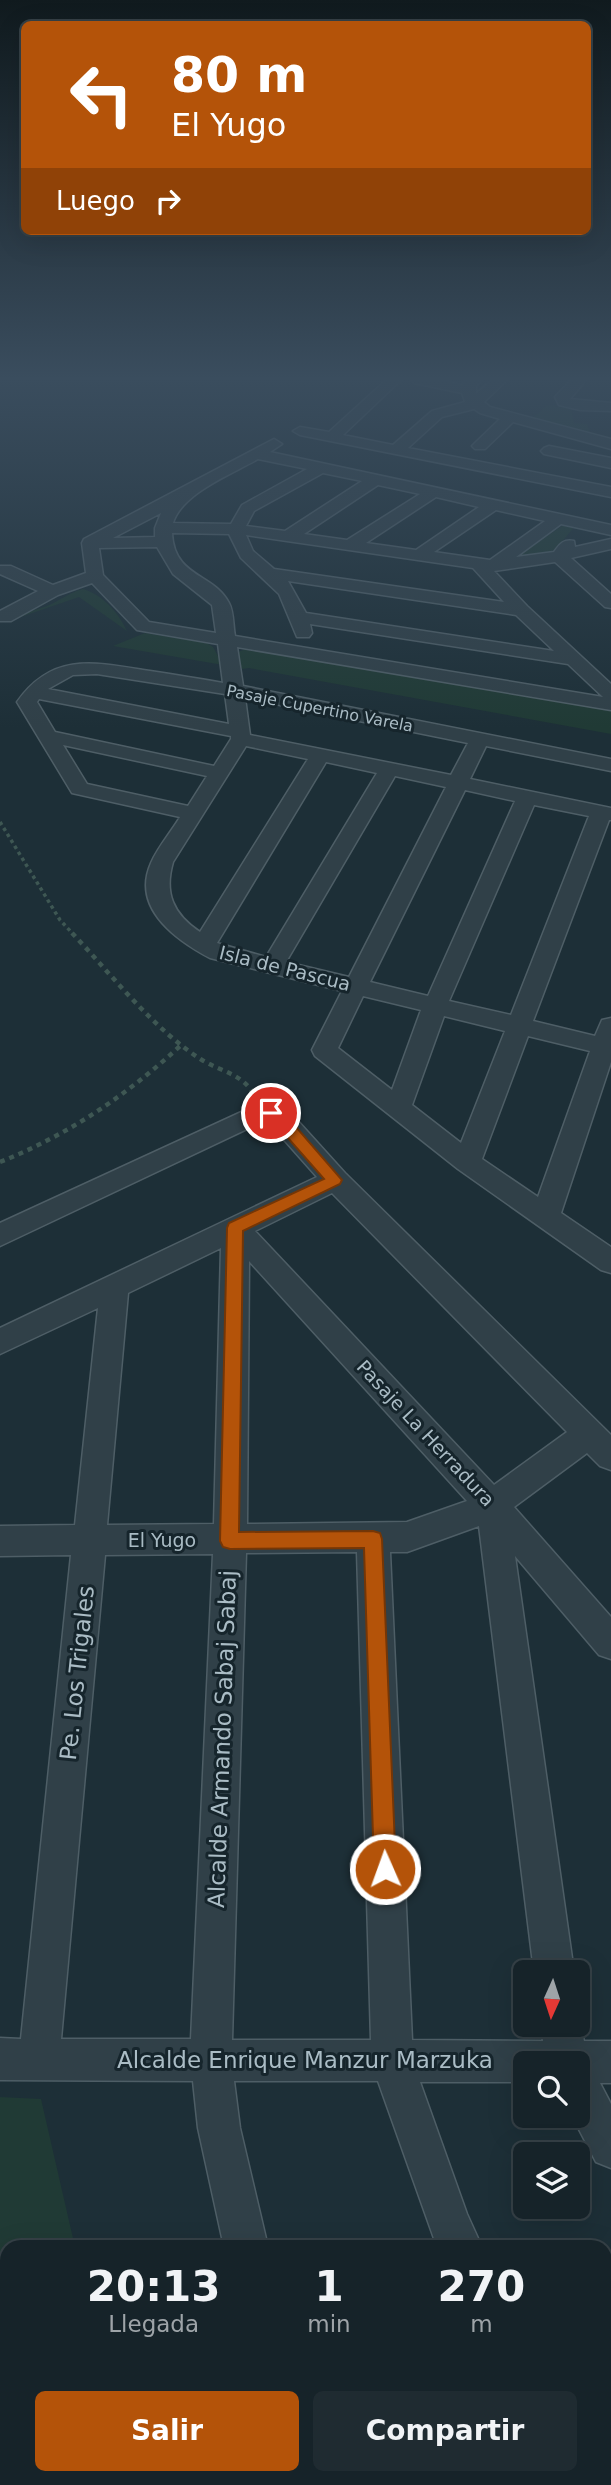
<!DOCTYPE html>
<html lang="es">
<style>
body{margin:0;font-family:"DejaVu Sans",sans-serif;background:#1f2b31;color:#f1f3f6;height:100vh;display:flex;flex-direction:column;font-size:26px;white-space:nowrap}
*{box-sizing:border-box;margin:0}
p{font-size:23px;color:#9ea4a8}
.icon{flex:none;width:38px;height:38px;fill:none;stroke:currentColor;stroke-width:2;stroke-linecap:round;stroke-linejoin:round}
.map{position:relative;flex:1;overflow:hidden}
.sheet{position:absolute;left:0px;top:2240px;width:612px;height:245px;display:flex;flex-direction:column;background:#162329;border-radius:21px 21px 0 0;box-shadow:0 7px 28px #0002,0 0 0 2px #354046}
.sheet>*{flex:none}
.guide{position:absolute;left:21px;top:21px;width:570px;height:214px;border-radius:10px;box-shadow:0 7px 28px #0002,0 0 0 2px #354046;background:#b45309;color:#fff;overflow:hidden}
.needle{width:46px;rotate:183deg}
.buttons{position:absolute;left:513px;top:1960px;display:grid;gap:14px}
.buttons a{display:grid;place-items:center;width:77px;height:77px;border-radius:10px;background:#162329;box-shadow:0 7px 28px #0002,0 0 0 2px #354046;font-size:35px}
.pin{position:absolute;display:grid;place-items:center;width:60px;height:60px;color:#fff;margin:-30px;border:4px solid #fff;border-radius:50%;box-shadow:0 2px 7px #0007}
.me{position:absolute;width:77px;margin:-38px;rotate:358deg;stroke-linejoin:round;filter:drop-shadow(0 0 5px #0008)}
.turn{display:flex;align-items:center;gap:24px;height:147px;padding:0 35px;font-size:32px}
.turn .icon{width:91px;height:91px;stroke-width:2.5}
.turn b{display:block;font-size:49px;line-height:60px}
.then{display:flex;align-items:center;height:66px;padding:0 35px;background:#0003;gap:14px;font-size:26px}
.eta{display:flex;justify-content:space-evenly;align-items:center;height:119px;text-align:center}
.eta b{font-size:42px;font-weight:600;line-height:49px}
.action{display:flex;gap:14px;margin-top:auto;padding:14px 35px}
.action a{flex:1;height:80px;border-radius:10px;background:#b45309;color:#fff;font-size:28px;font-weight:600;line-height:80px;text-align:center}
.action a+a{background:#1f2b31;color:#f1f3f6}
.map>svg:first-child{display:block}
</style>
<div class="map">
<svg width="611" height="2485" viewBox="0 0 611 2485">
<rect width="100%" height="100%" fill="#1d2f37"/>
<path fill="#203a35" d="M547,405l24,4 3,14 13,1 4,12 -62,-15z
M565,524l11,1 -21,25 -45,11z
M83,589c20,6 35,23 44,42l-48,-34 -70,24c11,-7 19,-9 32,-13 15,-4 26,-15 42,-19z
M145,633l62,10 6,4 10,18 -110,-19z
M249,648l362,60v26l-362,-66 -7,1 -7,-16z
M0,2097l41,2 34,148h-68v174h-7z"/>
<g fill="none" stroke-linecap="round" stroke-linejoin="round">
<g stroke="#4e5e66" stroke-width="3">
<path id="minor" d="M386,380h15l-58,55 50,10 39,-34 33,-9 -3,-9 -48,-10 -2,-3h28l22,5 4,-5h15l-5,6v8l16,-14h15l-23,22 6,5 121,32v10l-98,-27 -28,27h-10l-3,-3 3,-3 25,-24 -20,-6 -6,-4 -32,8 -34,31 203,39v10l-311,-62 -7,-4 7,-4 29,5z
M571,380h15l-16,19 41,4v8l-31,-1 -21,-5 -4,-8z
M274,439l8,5 -12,8 341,73v10l-50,-11 -45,33 38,-5c6,-8 9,-13 20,-11l1,6 36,-8v10l-40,9 40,36v14l-6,-1 -50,-45 -61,9 33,35 84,78v26l-374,-63 6,39 368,73v12l-125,-25 -16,33 141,29v12h-2l-76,201 62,15 7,-16 9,-2v44l-50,151 50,34v26l-10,-3 -143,-101 -143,-113 -3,-6 30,-59 -132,-33c-34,-18 -79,-50 -59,-95 7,-16 20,-31 29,-46l-108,-24 -55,-91c34,-48 73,-41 126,-32 27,4 53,8 80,13l-5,-39 -81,-14 -45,-47 -34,12 -47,26h-11v-10l38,-20 -38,-17v-8h11l42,19 33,-12 -4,-30 2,-4zM258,459l49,10 -65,36 -11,19 -58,-1c9,-30 59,-49 85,-64zM323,473l39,8 -77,50 -39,-5 8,-15zM378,485l42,9 -73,46 -43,-6zM436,497l43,10 -63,43 -50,-7zM496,510l49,11 -55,39 -56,-8zM161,513l-6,15v9l-42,1zM172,533l57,1 12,24 38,36 18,43h12l3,-4 -2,-9 258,40 35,33 -368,-61c-2,-10 -1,-24 -6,-33 -15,-30 -55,-25 -57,-70zM246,535l227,33 31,34 -230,-33 -21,-18zM157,547l16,27 39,31 4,28 -67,-11 -46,-47 -4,-27zM288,581l228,34 38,36 -248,-38zM97,674l128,20 4,30 -181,-35 25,-14zM245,698l223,45 -17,32 -201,-40zM39,699l192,37v3l-17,27 -159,-34 -18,-30zM63,745l144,31 -19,30 -101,-22zM246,746l62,13 -108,173c-27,-18 -36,-39 -27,-70zM326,762l51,11 -111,184 -49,-14zM395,776l51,11 -97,190 -63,-15zM465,790l50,11 -87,195 -58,-14zM534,805l55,11 -78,199 -62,-14zM363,996l58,14 -29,80 -54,-42zM444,1016l61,15 -44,112 -49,-38zM528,1036l62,15 -52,146 -56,-38z
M549,446l62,12v10l-67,-14 -3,-3 3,-3z
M263,1102l25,8 57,63 266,262v35l-11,-4 -13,-13 -73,54 97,110v42l-12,-4 -84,-99 59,416h-40l-55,-446 -72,26h-17l22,488 131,1 -2,-16h37v-9l6,25h27v42h-11l11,21v64l-15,-6 -24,-46h6v-53h-53v19h-105l47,132 15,33h-45l-59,-166h-144l6,47 28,119h-44l-26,-119 -5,-47 -193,-1v-42l21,1 50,-484 -71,1v-30l75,-1 23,-217 -98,46v-26l317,-151 -47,-53 -6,-3 -264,125v-23zM332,1193l235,239 -73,53 -239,-254zM221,1248l-7,276 -107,1 21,-232zM249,1261l218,240 -60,21 -160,2zM357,1552l14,488h-139l14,-487zM213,1554l-22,485h-130l44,-484z
M0,2431h7v48h-7z
M606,2465l5,20h-46l-3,-7h44z
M313,2478h48l3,7h-48z
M429,2478h52l-3,7h-52z"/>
</g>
<path stroke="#3e5753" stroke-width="3.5" stroke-dasharray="3.5 3.5" stroke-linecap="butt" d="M0,822l60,98 14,15"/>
<path stroke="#3e5753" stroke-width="4.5" stroke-dasharray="5 5" stroke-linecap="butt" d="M72,933c40,42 82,97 130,127 20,12 41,14 52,35
M0,1162c68,-27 127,-67 180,-116"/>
<use href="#minor" fill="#304048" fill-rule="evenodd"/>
</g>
<linearGradient id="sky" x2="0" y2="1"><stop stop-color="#101a1e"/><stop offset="0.52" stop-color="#3a4d5e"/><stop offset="1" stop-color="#3a4d5e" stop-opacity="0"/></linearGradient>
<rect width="611" height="728" fill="url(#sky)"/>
<path fill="#b45309" stroke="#753606" stroke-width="2" d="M271,1108l13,5 58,67 -2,4 -97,47 -4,301 134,-1 7,2 2,6 14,330 -4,7 -7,4 -8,-4 -3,-7 -10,-321 -134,1 -7,-2 -3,-6 7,-313 2,-5 95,-44 -51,-58 -9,-8z"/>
<g text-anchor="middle" stroke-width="6" stroke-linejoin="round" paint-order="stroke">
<g font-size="16" fill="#aabcc5" stroke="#16252c">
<text transform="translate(320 708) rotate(11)" y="6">Pasaje Cupertino Varela</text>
</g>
<g font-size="19" fill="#aabcc5" stroke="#16252c">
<text transform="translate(285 968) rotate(14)" y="7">Isla de Pascua</text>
<text transform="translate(426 1433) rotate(47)" y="7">Pasaje La Herradura</text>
<text x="162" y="1547">El Yugo</text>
</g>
<g font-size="23" fill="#aabcc5" stroke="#16252c">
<text transform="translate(77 1673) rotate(-84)" y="8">Pe. Los Trigales</text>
<text transform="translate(222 1739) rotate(-88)" y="8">Alcalde Armando Sabaj Sabaj</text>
<text x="305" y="2068">Alcalde Enrique Manzur Marzuka</text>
</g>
</g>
</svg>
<div class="buttons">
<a><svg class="needle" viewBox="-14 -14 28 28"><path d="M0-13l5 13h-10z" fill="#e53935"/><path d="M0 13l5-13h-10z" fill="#9ea4a8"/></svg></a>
<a><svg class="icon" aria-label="search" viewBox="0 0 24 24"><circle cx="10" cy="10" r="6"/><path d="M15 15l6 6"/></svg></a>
<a><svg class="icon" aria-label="layers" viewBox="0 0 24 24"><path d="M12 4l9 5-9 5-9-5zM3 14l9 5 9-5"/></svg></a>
</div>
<div class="pin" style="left:271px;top:1113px;background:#d93025"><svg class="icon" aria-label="arrive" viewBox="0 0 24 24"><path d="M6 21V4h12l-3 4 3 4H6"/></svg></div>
<svg class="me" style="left:385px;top:1869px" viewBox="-20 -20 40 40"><circle r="17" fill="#b45309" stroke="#fff" stroke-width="3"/><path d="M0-11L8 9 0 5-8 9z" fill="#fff"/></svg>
<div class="guide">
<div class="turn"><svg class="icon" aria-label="left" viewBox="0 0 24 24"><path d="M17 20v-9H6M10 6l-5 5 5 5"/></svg><div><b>80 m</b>El Yugo</div></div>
<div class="then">Luego<svg class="icon" aria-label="right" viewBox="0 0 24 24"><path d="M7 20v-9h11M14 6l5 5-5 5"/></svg></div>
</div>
<section class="sheet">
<div class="eta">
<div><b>20:13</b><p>Llegada</p></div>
<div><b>1</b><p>min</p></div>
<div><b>270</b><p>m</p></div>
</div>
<div class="action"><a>Salir</a><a>Compartir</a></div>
</section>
</div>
